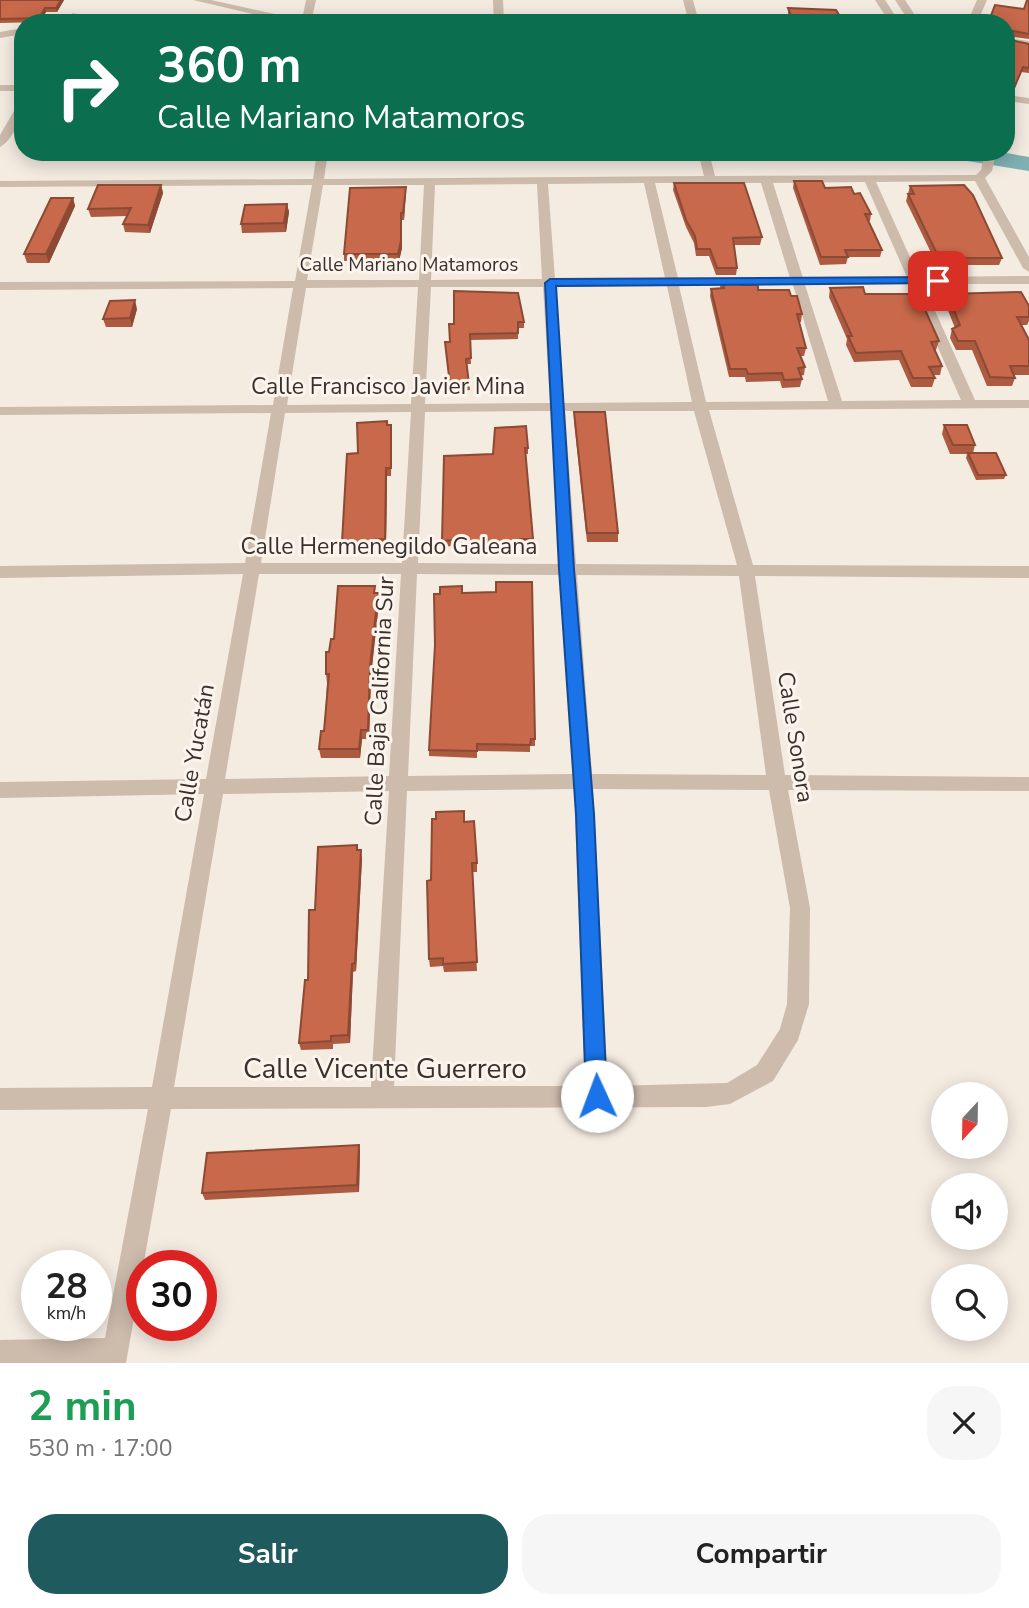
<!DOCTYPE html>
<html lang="es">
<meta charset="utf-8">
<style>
body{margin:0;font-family:"Nunito Sans",sans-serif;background:#f6f6f6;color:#222;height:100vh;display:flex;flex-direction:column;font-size:26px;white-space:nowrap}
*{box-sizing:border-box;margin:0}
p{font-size:23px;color:#767676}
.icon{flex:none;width:38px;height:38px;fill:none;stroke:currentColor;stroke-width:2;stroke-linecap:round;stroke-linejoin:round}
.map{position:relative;height:1363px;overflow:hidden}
.details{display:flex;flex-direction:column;background:#fff;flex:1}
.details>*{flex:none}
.top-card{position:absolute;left:14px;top:14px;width:1001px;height:147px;border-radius:28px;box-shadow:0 4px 18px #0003;background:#0b6e4f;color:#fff;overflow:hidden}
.needle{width:46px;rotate:202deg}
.fabs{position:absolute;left:931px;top:1082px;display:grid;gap:14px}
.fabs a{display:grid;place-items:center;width:77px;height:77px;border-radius:50%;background:#fff;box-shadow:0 4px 18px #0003;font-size:35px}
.speed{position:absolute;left:21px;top:1250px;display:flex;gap:14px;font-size:35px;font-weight:700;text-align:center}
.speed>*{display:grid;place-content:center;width:91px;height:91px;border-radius:50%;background:#fff;box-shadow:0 4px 18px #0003;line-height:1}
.speed small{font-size:18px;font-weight:400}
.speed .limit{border:10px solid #d22;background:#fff;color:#111}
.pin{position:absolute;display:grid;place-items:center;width:60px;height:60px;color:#fff;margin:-30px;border-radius:14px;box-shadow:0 4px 10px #0006}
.me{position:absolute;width:77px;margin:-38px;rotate:358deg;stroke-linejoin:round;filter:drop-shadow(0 0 5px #0008)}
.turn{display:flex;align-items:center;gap:24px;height:147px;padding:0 28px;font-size:32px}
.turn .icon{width:91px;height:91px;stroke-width:2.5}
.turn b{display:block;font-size:49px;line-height:60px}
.round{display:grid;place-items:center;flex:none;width:74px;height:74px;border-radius:28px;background:#f6f6f6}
.overview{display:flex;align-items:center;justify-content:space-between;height:119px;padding:0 28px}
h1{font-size:42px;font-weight:700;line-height:52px;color:#1e9e55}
.action{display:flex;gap:14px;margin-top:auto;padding:14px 28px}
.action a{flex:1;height:80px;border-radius:28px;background:#1f5a5e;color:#fff;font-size:28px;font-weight:700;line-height:80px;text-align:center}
.action a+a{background:#f6f6f6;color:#222}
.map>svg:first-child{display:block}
</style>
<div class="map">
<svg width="1029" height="1363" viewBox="0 0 1029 1363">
<rect width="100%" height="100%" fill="#f4ebe1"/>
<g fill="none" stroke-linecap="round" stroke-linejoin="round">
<path fill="#7fb0b2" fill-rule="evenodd" d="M943,152h58l28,5v14l-74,-12 -9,-2z"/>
<path fill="#cdbbac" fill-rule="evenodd" d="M193,0h18l91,20 4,-20h10l-5,23h-20z
M493,0h10l1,23h-10z
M683,0h10l6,23h-10z
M875,0h10l15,23h-10z
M895,0h10l15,23h-10z
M977,0h10l-10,23h-10z
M73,13l31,8 1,2h-16l-19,-5 -2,-2z
M23,28v6l-23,4v-6z
M1006,38l23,3v6l-23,-3z
M0,85h23v6h-23z
M1006,95l23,3v6l-23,-3z
M23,101c0,15 -10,39 -23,46v-12l18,-31z
M317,152h11l-4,27 380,-3 -6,-24h11l6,24 261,-1 5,-5 4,-18h11l-4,19 -7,7 44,79v15l-6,-4 -48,-87 -99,1 43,95 110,-1v8h-106l52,116h54v8l-320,2 44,155 276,1v12l-274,-2 30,199 244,2v14l-241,-1 22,118 -1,96 -11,36 -25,41 -43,23 -24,3 -535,2 -45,254h-126v-23l105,-2 43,-229 -148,1v-22l152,-1 52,-293 -204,4v-16l206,-3 37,-205 -243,4v-12l245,-3 26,-150 -271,2v-8l273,-2 20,-117 -293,2v-8l295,-1 17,-96 -312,2v-6l313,-2zM865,182l42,95 -104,1 -30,-95zM644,183l21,95 -110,1 -7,-95zM655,183h106l29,95h-112zM537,184l5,95 -111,1 4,-95zM323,185h101l-5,95h-112zM910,284l51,116 -119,1 -37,-116zM793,285l35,116 -122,1 -27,-116zM667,286l25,116 -128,1 -8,-116zM418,287l-7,117 -124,1 19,-117zM431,287h112l7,116 -125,1zM551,411l9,153 -142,-1 7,-151zM565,411h129l43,154 -161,-1zM411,412l-9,151h-141l24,-150zM259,574h142l-12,202 -164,3zM417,574l144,1 12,199 -165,2zM577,575l162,1 27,199 -174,-1zM574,789l11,297h-191l13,-295zM593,789l176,1 21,118 -3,96 -7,25 -23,36 -30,18 -119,3zM389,791l-18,296h-197l49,-293z"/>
</g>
<path fill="#ac5a40" d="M0,0h64l-7,12h-11l-6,10 -40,1z
M1029,0v39l-23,-3 -21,-13 5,-5 34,-9z
M788,8l56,15h-53l-3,-10z
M1006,39l23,5v29l-8,-1 -8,21h-7z
M794,181l60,13 17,20 -1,7h-2l14,29 -2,7h-32l-2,7 -26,1 -27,-77z
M674,183l88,54 -2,8h-26l3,23 -1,7h-20l-7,-19h-13l-2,-13 -8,-16 -13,-37z
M161,185l2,8 -13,40 -25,-1 -2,-8 4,-8 -36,1 -3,-8z
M910,186l92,72 -3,7h-62l-31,-64z
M406,187l-2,33h-3l1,28 -3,13h-55v-7z
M73,198l2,8 -26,57h-22l-3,-9z
M287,204l2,8 -3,20 -44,1 -1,-9z
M721,280l37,10 33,6 11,18 -1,8h-2l7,26 -2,8h-4l5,11 -1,8 -4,1 2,3 -2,8 -18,1 -2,-7 -34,1 -1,-5h-16l-19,-81 1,-7 9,-1z
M830,288l35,6 74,47 -3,9h-1l7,16 -2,9h-7l2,3 -3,9h-21l-12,-27 -45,2 -8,-17 1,-6 -18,-42z
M947,294l82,12v15l-2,4h-5l7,15v35h-15l1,3 -3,8h-25l-15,-36h-16l-6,-12 2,-9 3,-1 -10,-25z
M137,309l-5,18h-26l-3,-8z
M524,322v6h-6v11l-48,1 1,24h-4l3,26 -19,1 -6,-43 5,-6 -1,-18z
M574,412l44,121v9h-31l-13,-121z
M387,425l5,8 -1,43h-4l-1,71h-13v3l-30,-1 -1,-7 16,-89z
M944,425l31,20 -2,8 33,22 -2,4 -28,1 -10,-22 1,-4h-17l-8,-20z
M528,448v6h-3l8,91h-13v3l-68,2v-4l-10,1v-6l51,-87z
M375,593h3l1,9 -8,74 -2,63h-7l-2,19h-39l-2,-9 5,-18 3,-48 -1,-9 3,-22 5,-13z
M462,593l73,146v7h-5v6l-53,-1v7l-48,-2v-6l6,-105z
M465,822l12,41v9h-5l5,99 -33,1 -1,-6 -13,1 -1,-8 2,-79z
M357,845l1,5 4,9 -6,112 -3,1 -3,71 -17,1v5l-32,1 -2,-7 9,-63 7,-70z
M359,1145l1,7 -1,40 -154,8 -3,-7z"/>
<path fill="#8c4a34" d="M61,0h3l-7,12 -1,-4z
M45,8l1,4 -6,10 -1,-4z
M161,185l2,8 -13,40 -2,-8z
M406,187v7l-2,26 -1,-7z
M73,198l2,8 -26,57 -3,-9z
M287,204l2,8 -3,20 -2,-9z
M401,213l1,35 -3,13 -1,-7z
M135,300l2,9 -5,18 -2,-9z
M386,468l1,8 -1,71 -1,-8z
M378,593l1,9 -8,74 -2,63 -1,-9 2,-63z
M361,730l1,9 -2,19 -1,-9z
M361,850l1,9 -6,112 -1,-8z
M352,964l1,8 -3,71 -2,-8z
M359,1145l1,7 -1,40 -2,-7z"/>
<path fill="#c8694b" stroke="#8c4a34" stroke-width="2" d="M0,0h61l-5,8h-11l-6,10 -39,1z
M1027,0h2v34l-21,-4 -2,5v-12h-31l1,-2 9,2 2,-5h3l5,-13 29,4z
M788,8l48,2 8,13h-50z
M1006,39l23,5v24l-6,-1 -9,21h-8z
M794,181h28l3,7 26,-1 3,7 6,-1 11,21h-6l17,36h-37l3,7h-27z
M674,183h70l18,54 -29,1 4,30h-20l-7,-19h-13l-2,-13 -9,-16z
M98,185h63l-13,40 -25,-1 8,-16 -43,1z
M964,185l9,10 29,63h-63l-31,-64h6l-4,-8z
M406,187l-3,26h-2v28l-3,13h-54l6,-66z
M51,198h22l-27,56h-22z
M287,204l-3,19 -43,1 4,-19z
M721,280h18l1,5h18v5h31l2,6h6l5,18h-5l9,34h-9l8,19 -7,1 4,11 -18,1 -2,-7 -34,1 -2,-5h-16l-19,-80 13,-1z
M863,287l2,7h53l21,47 -8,1 11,24 -13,1 6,11h-22l-12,-27 -45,2 -8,-17h4l-22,-48z
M454,291l64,2 6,29h-6v11l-48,1 1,24 -5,1 3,25 -19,1 -5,-43h5l-1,-18h5z
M1021,292l8,14v11h-12l12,23v26h-19l5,12 -25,-1 -15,-36h-17l-6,-12 8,-4 -13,-31z
M135,300l-5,18 -27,1 7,-18z
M574,412h31l13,121h-31z
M387,421v4h4v43h-5l-1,71 -13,1v2h-30l5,-88 11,-1 -1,-30z
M944,425h23l8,20h-22z
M526,426l2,22h-3l8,91h-13v3l-68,2v-4l-10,1 2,-85 49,-2 2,-26z
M968,453h28l10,22h-28z
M496,582h36l3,157h-4l-1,6 -53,-1v7l-48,-1 6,-105 -1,-51h6v-7l22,-1v7l34,-1z
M338,586h37l-1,7h4l-8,74 -2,63h-7l-2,19h-40l2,-18h3l5,-57h-3v-22h3l2,-13h3z
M464,811v11l10,-1 3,42h-5l5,99 -34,2v-6l-14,1 -2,-78 4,-1 1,-61h4v-7z
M357,845v5h4l-6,113 -3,1 -4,71 -17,1v5l-32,2 6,-63h3l1,-70h6l3,-63z
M359,1145l-2,40 -155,8 5,-40z"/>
<path fill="#1a73e8" stroke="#114b97" stroke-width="2" d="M938,277l6,4 -2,2 -386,3 18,283 20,245 13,282 -3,7 -7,3 -8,-3 -3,-7 -10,-282 -17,-245 -14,-286 5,-4z"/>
<g text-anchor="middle" stroke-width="6" stroke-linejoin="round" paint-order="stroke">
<g font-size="19" fill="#3b302b" stroke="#fbf5ee">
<text x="409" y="271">Calle Mariano Matamoros</text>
</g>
<g font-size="23" fill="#3b302b" stroke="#fbf5ee">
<text x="388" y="394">Calle Francisco Javier Mina</text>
<text x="389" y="554">Calle Hermenegildo Galeana</text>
<text transform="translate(379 701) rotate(-87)" y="8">Calle Baja California Sur</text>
<text transform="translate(796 737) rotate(81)" y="8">Calle Sonora</text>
<text transform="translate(194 753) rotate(-80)" y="8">Calle Yucatán</text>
</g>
<g font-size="28" fill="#3b302b" stroke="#fbf5ee">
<text x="385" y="1078">Calle Vicente Guerrero</text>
</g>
</g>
</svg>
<div class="fabs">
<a><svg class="needle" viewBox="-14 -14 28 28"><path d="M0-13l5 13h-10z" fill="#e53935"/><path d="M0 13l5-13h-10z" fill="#767676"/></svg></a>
<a><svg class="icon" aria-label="sound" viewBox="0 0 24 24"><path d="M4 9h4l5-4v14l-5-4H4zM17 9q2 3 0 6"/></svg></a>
<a><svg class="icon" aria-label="search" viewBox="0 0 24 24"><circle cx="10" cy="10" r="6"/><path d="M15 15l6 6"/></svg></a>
</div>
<div class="speed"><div>28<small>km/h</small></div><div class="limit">30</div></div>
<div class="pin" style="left:938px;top:281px;background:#d93025"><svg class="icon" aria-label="arrive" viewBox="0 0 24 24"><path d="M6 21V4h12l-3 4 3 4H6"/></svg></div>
<svg class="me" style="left:597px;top:1096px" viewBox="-20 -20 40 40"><circle r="19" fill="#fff"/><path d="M0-13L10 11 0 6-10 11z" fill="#1a73e8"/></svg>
<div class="top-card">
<div class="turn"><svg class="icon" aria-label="right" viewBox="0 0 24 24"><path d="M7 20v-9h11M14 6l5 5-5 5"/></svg><div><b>360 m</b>Calle Mariano Matamoros</div></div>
</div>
</div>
<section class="details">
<div class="overview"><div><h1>2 min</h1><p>530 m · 17:00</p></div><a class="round"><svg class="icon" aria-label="close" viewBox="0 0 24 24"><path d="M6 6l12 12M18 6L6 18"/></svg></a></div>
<div class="action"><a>Salir</a><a>Compartir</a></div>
</section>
